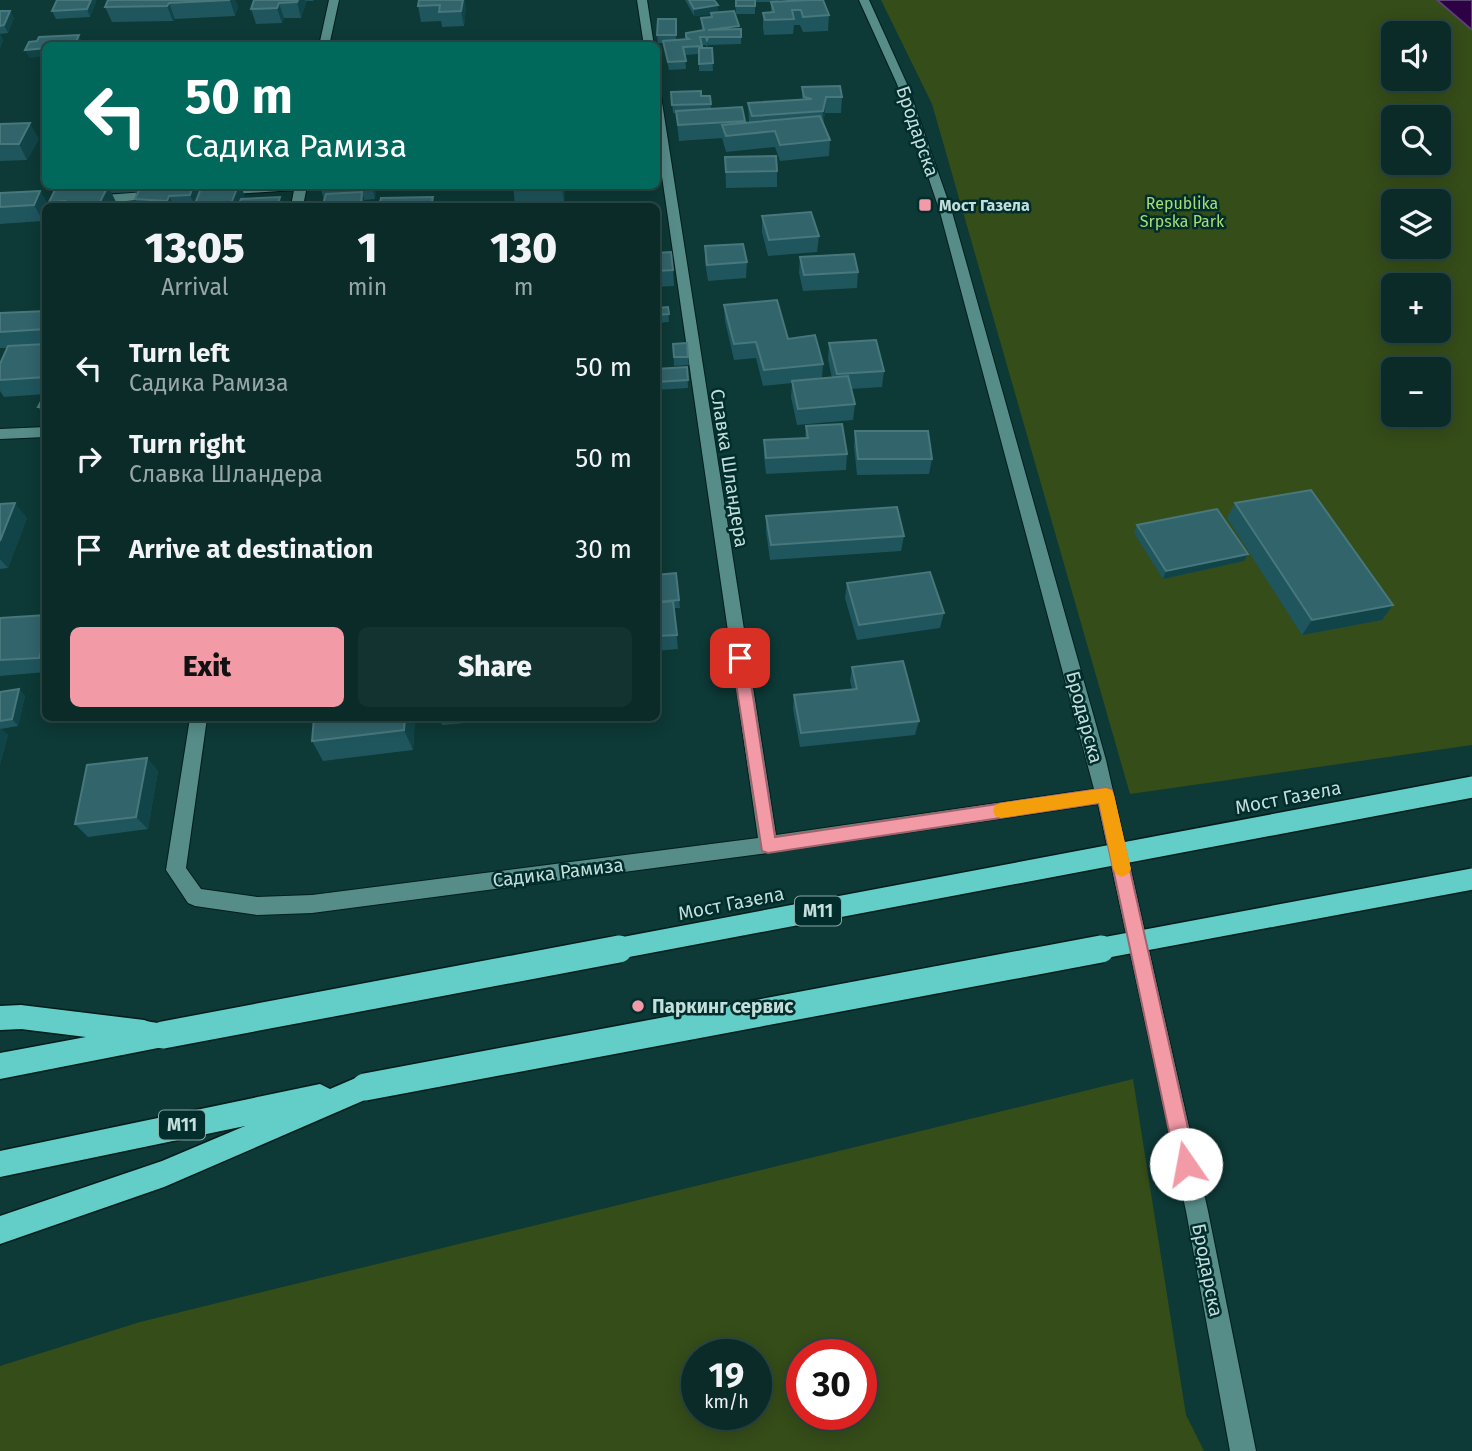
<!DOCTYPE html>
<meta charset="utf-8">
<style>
body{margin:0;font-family:"Fira Sans",sans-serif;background:#133330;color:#f1f3f6;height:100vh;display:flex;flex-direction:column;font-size:26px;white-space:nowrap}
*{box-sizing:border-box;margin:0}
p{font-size:23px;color:#99a7a8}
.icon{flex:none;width:38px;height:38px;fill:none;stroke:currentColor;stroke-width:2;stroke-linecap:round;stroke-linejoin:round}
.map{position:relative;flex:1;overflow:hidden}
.drawer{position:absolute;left:42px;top:203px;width:618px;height:518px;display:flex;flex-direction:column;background:#0a2b28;border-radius:10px;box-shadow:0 4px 18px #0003,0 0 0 2px #2a4745}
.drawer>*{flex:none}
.top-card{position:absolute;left:42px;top:42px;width:618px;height:147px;border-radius:10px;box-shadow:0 4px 18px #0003,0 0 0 2px #2a4745;background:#00695c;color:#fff;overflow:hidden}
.buttons{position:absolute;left:1381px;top:21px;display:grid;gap:14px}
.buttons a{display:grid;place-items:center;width:70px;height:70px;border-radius:10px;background:#0a2b28;box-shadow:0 4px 18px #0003,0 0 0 2px #2a4745;font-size:35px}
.speed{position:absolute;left:681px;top:1339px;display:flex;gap:14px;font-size:35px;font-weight:700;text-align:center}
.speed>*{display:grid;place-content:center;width:91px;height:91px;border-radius:50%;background:#0a2b28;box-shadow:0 4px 18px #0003,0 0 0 2px #2a4745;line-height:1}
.speed small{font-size:18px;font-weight:400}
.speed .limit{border:10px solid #d22;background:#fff;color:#111}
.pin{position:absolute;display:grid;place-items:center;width:60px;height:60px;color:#fff;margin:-30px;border-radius:14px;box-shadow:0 4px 10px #0006}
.me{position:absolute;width:77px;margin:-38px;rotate:348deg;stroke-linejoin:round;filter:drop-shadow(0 0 5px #0008)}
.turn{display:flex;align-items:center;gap:24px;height:147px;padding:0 28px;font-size:32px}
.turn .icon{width:91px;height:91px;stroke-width:2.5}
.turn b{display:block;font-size:49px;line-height:60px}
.eta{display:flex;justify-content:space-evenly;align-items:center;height:119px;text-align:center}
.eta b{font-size:42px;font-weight:800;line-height:49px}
.cta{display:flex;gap:14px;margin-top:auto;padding:14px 28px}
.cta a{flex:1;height:80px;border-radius:10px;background:#f39aa7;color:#111;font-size:28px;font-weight:800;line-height:80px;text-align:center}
.cta a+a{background:#133330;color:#f1f3f6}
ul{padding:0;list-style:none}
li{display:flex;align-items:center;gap:21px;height:91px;padding:0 28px}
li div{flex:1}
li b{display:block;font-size:26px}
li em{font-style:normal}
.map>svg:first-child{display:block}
</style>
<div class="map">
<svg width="1472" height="1451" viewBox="0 0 1472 1451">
<rect width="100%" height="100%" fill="#0d3936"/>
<path fill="#354d19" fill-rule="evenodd" d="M881,0h556l35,30v715l-342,49 -198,-690zM1393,33h45v46h-45zM1393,117h45v46h-45zM1393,201h45v46h-45zM1393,285h45v46h-45zM1393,369h45v46h-45z
M1133,1079l53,336 18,36h-1204v-85l140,-44zM696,1354h60v60h-60zM802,1354h59v60h-59z"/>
<path fill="#2e0145" stroke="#5b4372" stroke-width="2" d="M1437,0h35v30z"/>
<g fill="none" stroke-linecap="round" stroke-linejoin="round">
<g stroke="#021e1d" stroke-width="2">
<path id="minor" d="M329,0h10l-10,46h-10z
M637,0h10l7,46h-10z
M859,0h10l38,84 45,128 154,548 102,451 48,240h-26l-44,-240 -88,-407 -330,49 -456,60 -55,2 -62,-9 -7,-3 -22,-33 24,-152h17l-21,150 15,21 56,8 55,-2 446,-57 -102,-703v-42l5,3 115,739 318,-46 -154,-577 -43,-128z
M253,186h54l-4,20h-12l3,-16 -73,5 -6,-4 6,-4z
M158,191l4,1v6l-71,6 -6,-4 6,-4z
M46,427v10l-46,2v-10z"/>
</g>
<g stroke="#021e1d" stroke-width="3">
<path id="highway" d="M21,1005l123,15c10,4 18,2 28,6l3,9 -3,9 -9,3 -163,32v-26l86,-16 -65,-8 -21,1v-24z
M365,1074l9,4 4,9 -4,9 -210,91 -164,57v-28l162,-55 83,-35 -245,51v-26l320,-67 10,5z"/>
</g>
<use href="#minor" fill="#578d89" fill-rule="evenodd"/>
<use href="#highway" fill="#62cec7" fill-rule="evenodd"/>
<g stroke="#021e1d" stroke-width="24" stroke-linecap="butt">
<path id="highway-bridge-far1" d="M610,950l862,-163
M1092,950l380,-71"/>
</g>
<g stroke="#021e1d" stroke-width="30" stroke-linecap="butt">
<path id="highway-bridge" d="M163,1035l456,-86
M365,1087l736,-138"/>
</g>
<use href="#highway-bridge-far1" stroke="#62cec7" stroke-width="21"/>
<use href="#highway-bridge" stroke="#62cec7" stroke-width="27"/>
</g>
<path fill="#1f555d" d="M57,0h39v2l-6,15 -34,2 -4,-8z
M108,0h127l3,7 -3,9 -60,3 -2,2 -61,1 -7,-15z
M254,0h60l-1,1h-7v2l-5,15h-17l-2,5 -26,1 -5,-15z
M419,0l47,7 -2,19 -22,1 -1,-6 -20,1 -3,-16z
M685,0h29l4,5v8l21,13v3h2v15l-33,1 -1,3 -1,-3h-4v3h10l1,23h-14v-17l-14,1 1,14 -17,1 -6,-27h-5l-1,-8 19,-16v21l10,-1v-6l16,-3 -1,-12 10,-1v-3l-17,2z
M735,0h44v2l7,-1 -1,-1h38l6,15 -1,16 -25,1 -3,-7h-6l-1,9 -29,1 -1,-7v-15l8,-1v-10h5h-21v12h-19z
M0,11h10l4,7 -6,15 -8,1 3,6 -3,8z
M802,87l40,10 -1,16h-16l-2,11 7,16 -1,16 -49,5 -5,-14 -49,5 -4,-14 -43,3 -3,-28h-3l-2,-21 30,4 10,8v5l31,-2 3,16h4l-1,-20 54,-4z
M0,124l39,15 -12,21 -27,1z
M725,157l52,14v16l-51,1z
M106,186h92l2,5 45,6v1l35,-1 3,9h-145l-3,-7 2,-7 -26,1 5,9 -2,4h-62l-3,-4z
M320,186h56l-1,13 -52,5 1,-4z
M513,186h52l-1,16 -49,2z
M40,191l9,15h-3v9l-3,6 -43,3v-31z
M762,216l57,20 -2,16 -49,4 -6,-24z
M705,246l42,16 -1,16 -38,3 -3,-19z
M656,253l17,17 1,16 -18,1z
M800,257l58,15 -1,16 -54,3 -4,-18z
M724,305l64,34 35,25 -1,14h10l-4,-19 1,-16 55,28 -2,16 -31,2 4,15 -2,16 -56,5 -6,-28 1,-14 -29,3 -7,-28 -22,2 -9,-39z
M668,307l1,15 -13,1v-15z
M46,311v108l-8,-12 7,-13 -41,3 -4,-6v-27l7,-16h-7v-35z
M673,344l15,13 1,8 -15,1z
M687,367l1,21 -32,2v-21z
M806,426l41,28 -1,16 -80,4 -2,-18v-16l41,-2z
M855,431l77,28 -3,15 -72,1 -3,-28z
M1235,503l147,117 -80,15 -75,-117z
M0,504l27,14 -19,50 -8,1z
M766,516l138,20 -3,15 -131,9 -4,-29z
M1137,525l107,36 -81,18 -29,-46z
M676,573l4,35h-6l4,41 -22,2v-76z
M847,583l97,30 -4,15 -83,12 -12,-42z
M46,615v57l-46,4v-58z
M852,667l67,54 -4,14 -115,12 -7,-38 1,-14 58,-6 -2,-8z
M19,689l6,7 -7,30 -17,3 7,6 -8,29v-72z
M314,718h101l-2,32 -90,11 -11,-20z
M439,718h38v4l-35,3z
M147,758l11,13 -10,58 -60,8 -13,-13z"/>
<path fill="#114448" d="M91,0h5v2l-6,15 -3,-8z
M230,0h5l3,7 -3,9z
M298,0h7l1,3 -5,15 -4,-16z
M463,0h2l1,7 -2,19 -3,-15z
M169,3l6,16 -2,2 -6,-15z
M279,3l5,15 -2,5 -5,-15z
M718,5v8l-24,3v-7z
M10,11l4,7 -6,15 -4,-8z
M739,26v8l-31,3v8l-1,3 1,-18z
M0,33l3,7 -3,8z
M79,35l3,8 -1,3h-20z
M46,48v8l-17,2 -4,-8z
M826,97l-1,16 -3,14 1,-16z
M30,123l9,16 -12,21 -8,-16z
M108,186l8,16 -2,4h-16z
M193,186h5l4,9 -7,11 -5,-11z
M238,186h3l4,11 -3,9h-12z
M372,186h4l-1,13z
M562,186h3l-1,16z
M40,191l9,15h-3v9l-3,6 -9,-16z
M362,192l4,14h-5z
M169,196l5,10h-4l-3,-5z
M280,197l3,9h-6z
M433,197l3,9h-5z
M15,503l12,15 -19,50 -8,-9v-18z
M1248,554l-4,7 -81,18 3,-8z
M1393,605l-11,15 -80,15 10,-15z
M46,636v30l-7,-8z
M19,689l6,7 -7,30 -6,-7z
M405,718h10l-2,32 -9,-20z
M0,728l8,7 -8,29z
M147,758l11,13 -10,58 -12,-12z"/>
<path fill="#31646b" stroke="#48777c" stroke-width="2" d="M57,0h34l-4,9 -35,2z
M108,0h122l-61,3 -2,3 -62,1z
M254,0h44l-1,2 -18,1 -2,5 -26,1z
M419,0h44l-2,11 -22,1 1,-7 -22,1z
M689,0h25l4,5 -24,4z
M736,0h19v6h-19z
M809,0h14l6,15 -26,2 -2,-7h-9l2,9 -29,1 -2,-7 11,-1 -3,-10z
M0,11h10l-6,14 -4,1z
M734,11l5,15 -31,4 33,-1v8h-33l-1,3 -1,-3h-6l2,9 -19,1 3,14 -18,1 -5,-21 26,-2 -3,-2v-4l18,-3 -3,-12 11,-1 -1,-4z
M658,19h18v16h-19z
M79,35l-4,9 -14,2h-15v2l-21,2 4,-8 8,-1 2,-4z
M190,41l-2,5h-39v-3z
M699,48h13l1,15 -14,1z
M840,86l2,11h-16l-3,14 -71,5 -4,-13 64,-4 -8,-2 -2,-10z
M701,91v5h9l1,8 -39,1 -1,-13z
M742,107l3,14 -67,4 -2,-14z
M820,116l10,24 -50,5 -5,-14 -49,5 -4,-11z
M30,123l-11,21h-19v-20z
M776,156l1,15 -51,1 -1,-15z
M108,186l-10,20h-36l3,-5 -16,1 7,-14z
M141,186h52l-3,9 -21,1 -2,5 -32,-2z
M202,186h36l-8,20h-36z
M513,186h49l-50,2z
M40,191l-6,14 -34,2v-14z
M362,192l-1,14h-50v-1l12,-1 3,-10z
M280,197l-3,9h-39l3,-7z
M433,197l-2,9h-52l2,-8z
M811,212l8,24 -50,4 -7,-24z
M743,244l4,18 -40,3 -2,-19z
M671,252l2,18 -17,1v-18z
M854,254l4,18 -54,3 -4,-18z
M777,300l11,39 27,-4 8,29 -59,6 -8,-28 -22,2 -10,-39z
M668,307l1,7 -13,1v-7z
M46,311v18l-46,3v-19z
M876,340l8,31 -47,3 -8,-31z
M687,343l1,14h-14l-1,-13z
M46,344v33l-46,3v-16l8,-18z
M687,367l1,13 -32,2v-13z
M848,376l7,28 -57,5 -6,-28z
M46,392v15h-8z
M842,424l5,30 -81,4 -2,-18 44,-2 -2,-12z
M855,431h73l4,28h-74z
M1311,490l82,115 -81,15 -77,-117z
M15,503l-15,38v-37z
M897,507l7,29 -133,9 -5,-29z
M1217,509l31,45 -82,17 -29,-46z
M930,572l14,41 -85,12 -12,-42z
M676,573l3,27 -23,2v-27z
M673,601l4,34 -21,1v-33z
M46,615v21l-7,22 -39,2v-42z
M903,661l16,60 -118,12 -7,-38 63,-6 -5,-22z
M19,689l-7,30 -12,2v-29z
M314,718h91l-1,12 -92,11z
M147,758l-11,59 -61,7 12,-59z"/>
<path fill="#f39aa7" stroke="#9e646d" stroke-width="2" d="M740,652l7,6 28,179 331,-49 6,2 84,374 -3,7 -7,3 -7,-3 -3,-7 -77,-361 -331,50 -6,-2 -30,-193z"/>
<path fill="#f59e0b" d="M1106,788l6,2 2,5 17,74 -3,5 -6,3 -6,-3 -3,-5 -14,-66 -98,15 -6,-2 -2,-5 2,-6 6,-2z"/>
<g fill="#f39aa7" stroke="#012e2c" stroke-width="2.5">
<rect x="918" y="198" width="14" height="14" rx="3.5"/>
<circle cx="638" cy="1006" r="7"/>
</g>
<g text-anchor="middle" stroke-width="5" stroke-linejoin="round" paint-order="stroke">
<g font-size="16" fill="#aadd73" stroke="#012e2c">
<text x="1182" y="209">Republika<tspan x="1182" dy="18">Srpska Park</tspan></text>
</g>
<g font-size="16" font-weight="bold" fill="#c3dedb" stroke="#012e2c" text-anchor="start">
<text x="939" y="211">Мост Газела</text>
</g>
<g fill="#012e2c" stroke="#89a9a6" stroke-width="2">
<rect x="795" y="896.5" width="46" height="29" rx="5"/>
<rect x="159" y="1110.5" width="46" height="29" rx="5"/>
</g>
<g font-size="18" font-weight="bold" fill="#c3dedb">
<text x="818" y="917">M11</text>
<text x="182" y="1131">M11</text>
</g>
<g font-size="19" fill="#c3dedb" stroke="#012e2c">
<text transform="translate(918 131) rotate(71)" y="7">Бродарска</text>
<text transform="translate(730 468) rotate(81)" y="7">Славка Шландера</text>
<text transform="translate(1085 717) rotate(75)" y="7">Бродарска</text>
<text transform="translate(1288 797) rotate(-11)" y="7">Мост Газела</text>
<text transform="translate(558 872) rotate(-7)" y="7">Садика Рамиза</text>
<text transform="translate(731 903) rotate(-11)" y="7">Мост Газела</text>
<text transform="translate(1208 1270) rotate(79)" y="7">Бродарска</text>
</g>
<g font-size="19" font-weight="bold" fill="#c3dedb" stroke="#012e2c" text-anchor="start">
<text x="652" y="1013">Паркинг сервис</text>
</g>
</g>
</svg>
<div class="buttons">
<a><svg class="icon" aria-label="sound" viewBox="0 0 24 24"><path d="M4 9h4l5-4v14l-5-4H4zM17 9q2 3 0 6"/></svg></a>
<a><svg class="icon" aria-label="search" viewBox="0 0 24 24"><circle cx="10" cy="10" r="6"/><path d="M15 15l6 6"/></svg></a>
<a><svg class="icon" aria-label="layers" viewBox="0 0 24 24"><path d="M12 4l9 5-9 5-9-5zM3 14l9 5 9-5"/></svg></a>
<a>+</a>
<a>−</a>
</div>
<div class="speed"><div>19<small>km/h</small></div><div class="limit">30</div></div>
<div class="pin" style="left:740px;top:658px;background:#d93025"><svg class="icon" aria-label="arrive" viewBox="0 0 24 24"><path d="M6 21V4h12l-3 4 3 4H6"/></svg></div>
<svg class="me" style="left:1186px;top:1164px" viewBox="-20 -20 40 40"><circle r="19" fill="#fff"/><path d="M0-13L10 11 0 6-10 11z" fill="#f39aa7"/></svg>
<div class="top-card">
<div class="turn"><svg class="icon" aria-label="left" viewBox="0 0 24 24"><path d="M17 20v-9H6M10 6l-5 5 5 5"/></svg><div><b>50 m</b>Садика Рамиза</div></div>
</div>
<section class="drawer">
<div class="eta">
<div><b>13:05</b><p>Arrival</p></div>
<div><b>1</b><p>min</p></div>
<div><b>130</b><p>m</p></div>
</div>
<ul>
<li><svg class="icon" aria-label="left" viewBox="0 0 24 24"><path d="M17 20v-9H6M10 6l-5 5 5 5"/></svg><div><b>Turn left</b><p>Садика Рамиза</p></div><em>50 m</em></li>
<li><svg class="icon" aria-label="right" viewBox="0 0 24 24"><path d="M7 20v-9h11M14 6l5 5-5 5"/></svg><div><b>Turn right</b><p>Славка Шландера</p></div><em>50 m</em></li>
<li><svg class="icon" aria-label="arrive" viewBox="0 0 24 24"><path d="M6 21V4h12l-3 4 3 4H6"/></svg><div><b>Arrive at destination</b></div><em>30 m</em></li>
</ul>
<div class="cta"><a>Exit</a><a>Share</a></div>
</section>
</div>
